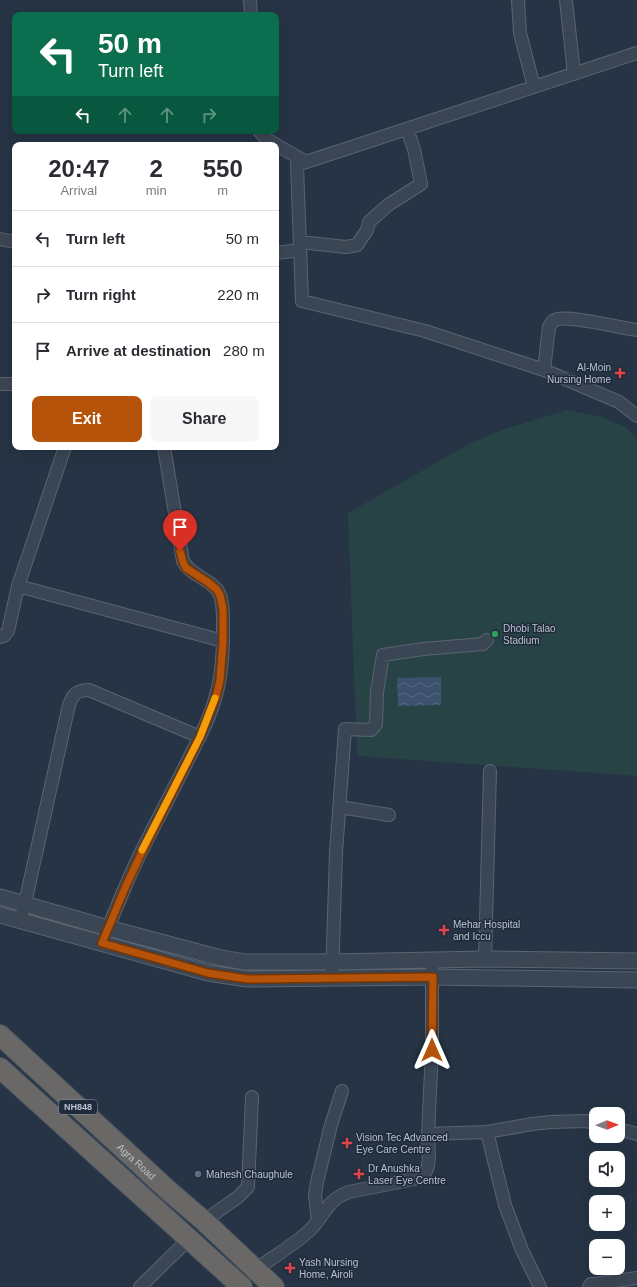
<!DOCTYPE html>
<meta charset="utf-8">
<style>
body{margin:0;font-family:Arial,sans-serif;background:#f7f7f7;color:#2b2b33;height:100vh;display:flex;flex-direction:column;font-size:15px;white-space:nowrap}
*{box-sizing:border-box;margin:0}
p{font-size:13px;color:#7c7c81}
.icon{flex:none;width:22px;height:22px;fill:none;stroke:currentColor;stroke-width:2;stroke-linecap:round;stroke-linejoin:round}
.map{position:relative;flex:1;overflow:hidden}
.drawer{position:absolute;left:12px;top:142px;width:267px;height:308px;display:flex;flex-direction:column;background:#fff;border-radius:8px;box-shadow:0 4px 16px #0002}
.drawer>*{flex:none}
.top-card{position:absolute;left:12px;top:12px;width:267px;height:122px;border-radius:8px;box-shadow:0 4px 16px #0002;background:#0b6e4f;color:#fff;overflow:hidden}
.needle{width:26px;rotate:89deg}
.fabs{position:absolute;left:589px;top:1107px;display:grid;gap:8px}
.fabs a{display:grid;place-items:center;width:36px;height:36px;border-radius:8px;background:#fff;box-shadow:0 4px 16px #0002;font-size:20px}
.pin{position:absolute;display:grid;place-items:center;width:34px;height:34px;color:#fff;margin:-41px -17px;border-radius:50% 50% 50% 0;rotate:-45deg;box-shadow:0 0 4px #0007}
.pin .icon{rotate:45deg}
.me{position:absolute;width:44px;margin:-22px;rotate:0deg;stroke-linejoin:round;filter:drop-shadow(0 0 3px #0008)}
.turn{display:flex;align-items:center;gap:14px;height:84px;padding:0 20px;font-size:18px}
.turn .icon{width:52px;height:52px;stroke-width:2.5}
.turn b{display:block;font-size:28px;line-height:34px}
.lanes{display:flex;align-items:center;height:38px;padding:0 20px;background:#0003;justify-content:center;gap:20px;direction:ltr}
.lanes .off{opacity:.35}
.eta{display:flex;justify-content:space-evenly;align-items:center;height:68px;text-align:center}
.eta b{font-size:24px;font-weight:700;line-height:28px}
.button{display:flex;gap:8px;margin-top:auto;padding:8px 20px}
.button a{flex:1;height:46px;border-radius:8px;background:#b45309;color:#fff;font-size:16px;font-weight:700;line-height:46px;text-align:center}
.button a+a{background:#f7f7f7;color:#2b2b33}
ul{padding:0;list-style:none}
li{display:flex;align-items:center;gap:12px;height:56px;padding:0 20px;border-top:1px solid #e1e1e2}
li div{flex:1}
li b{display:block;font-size:15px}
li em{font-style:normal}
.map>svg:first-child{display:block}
</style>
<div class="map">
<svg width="637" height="1287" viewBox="0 0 637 1287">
<defs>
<pattern id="water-waves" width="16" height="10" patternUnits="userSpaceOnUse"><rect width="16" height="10" fill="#3c526e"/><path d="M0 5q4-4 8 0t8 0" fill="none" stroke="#566982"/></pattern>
</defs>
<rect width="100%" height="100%" fill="#263445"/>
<path fill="#284346" d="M568,410l34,7 23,10 12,11v338l-280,-20 -9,-243 123,-70 34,-14z"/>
<path fill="url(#water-waves)" d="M441,677v28l-43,1 -1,-28z"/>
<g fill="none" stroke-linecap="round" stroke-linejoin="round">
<g stroke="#5a6472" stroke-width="14">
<path id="minor" d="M250,0l1,15
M518,0l2,33 14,54
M566,0l8,74
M637,53l-340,112 5,136 123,30 119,39 75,32 18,14
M259,131l9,9 38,22
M0,239l15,3
M300,242l46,5 11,-2 10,-15 2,-8 19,-17 33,-21 -7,-35 -7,-20
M276,253l24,-3
M544,370l5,-43c2,-3 3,-6 6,-7 11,-6 66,8 82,10
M0,384h15
M18,586l205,55
M0,637l4,-1 4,-5 10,-45 47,-139
M340,807l49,8
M20,920l5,-17 44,-198c4,-11 8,-15 20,-15l111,47
M102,943c12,-30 24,-60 38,-89 15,-30 31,-60 46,-90 11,-22 24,-45 30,-69 6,-20 7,-43 7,-63 0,-12 1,-25 -3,-37 -5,-15 -29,-18 -37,-34l-19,-114
M485,959l5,-188
M432,960v90l-4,84 59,-2 45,-8 19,-2 34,-1 11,2
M332,978l4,-125 9,-124 26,1 5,-6 1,-32 6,-37 40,-6 60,-5 4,-4
M618,1129l19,5
M487,1132l18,73 17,45 18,37
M204,1221l34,-24 10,-10 4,-90
M318,1221l-3,-26 2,-13 14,-57 11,-34
M255,1270c18,-13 39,-25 55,-40 16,-16 16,-30 39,-38l65,-13c3,-1 7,-2 9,-4 9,-7 5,-30 5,-41
M140,1287l49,-48
M589,1287l2,-3h4l42,-6"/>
</g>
<g stroke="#5a6472" stroke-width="17">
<path id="tertiary" d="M0,897l108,31 109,29 28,5h87l153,-3 152,2
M0,915l208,58 39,6 186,-2 204,3"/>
</g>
<g stroke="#45515f" stroke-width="22">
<g id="trunk">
<path id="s1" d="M0,1035l170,157 34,29 70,66"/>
<path d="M0,1068l242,219"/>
</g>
</g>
<use href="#minor" stroke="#3b4654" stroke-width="12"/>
<use href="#tertiary" stroke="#3b4654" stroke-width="15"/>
<use href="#trunk" stroke="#6a6866" stroke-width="20"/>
</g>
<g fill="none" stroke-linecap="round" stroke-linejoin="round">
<g stroke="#753606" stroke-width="10">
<path id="route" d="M180,551l3,11 3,6 23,15 8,7 3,5 3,14v33l-3,38 -4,17 -16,40 -60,119 -15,32 -23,55 106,30 39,6 186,-2 -1,73"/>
</g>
<use href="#route" stroke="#b45309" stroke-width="7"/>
<path stroke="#f59e0b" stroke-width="7" d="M142,850l58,-113 15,-39"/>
</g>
<g fill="#e0444e" stroke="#1f2b3a" stroke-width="1.5">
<path d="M618 367h4v4h4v4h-4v4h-4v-4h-4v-4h4z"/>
<path d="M442 924h4v4h4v4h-4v4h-4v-4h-4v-4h4z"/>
<path d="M345 1137h4v4h4v4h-4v4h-4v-4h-4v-4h4z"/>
<path d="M357 1168h4v4h4v4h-4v4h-4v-4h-4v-4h4z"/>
<path d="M288 1262h4v4h4v4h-4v4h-4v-4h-4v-4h4z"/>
</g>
<circle fill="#2e9e5b" stroke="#1f2b3a" stroke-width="1.5" cx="495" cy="634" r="4"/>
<circle fill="#5c6f8a" stroke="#1f2b3a" stroke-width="1.5" cx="198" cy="1174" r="4"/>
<g text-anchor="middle" stroke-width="3" stroke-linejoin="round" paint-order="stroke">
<rect fill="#1f2b3a" stroke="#8b94a2" stroke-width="1" x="59" y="1100" width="38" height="14" rx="3"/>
<g font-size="9" font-weight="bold" fill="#b9c1ce">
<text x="78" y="1110">NH848</text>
</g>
<g font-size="10" fill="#b9c1ce" stroke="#1f2b3a" text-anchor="start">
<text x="611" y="371" text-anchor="end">Al-Moin<tspan x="611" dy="12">Nursing Home</tspan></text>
<text x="503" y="632">Dhobi Talao<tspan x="503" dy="12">Stadium</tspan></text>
<text x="453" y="928">Mehar Hospital<tspan x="453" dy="12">and Iccu</tspan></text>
<text x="356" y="1141">Vision Tec Advanced<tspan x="356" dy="12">Eye Care Centre</tspan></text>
<text x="368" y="1172">Dr Anushka<tspan x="368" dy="12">Laser Eye Centre</tspan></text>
<text x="206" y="1178">Mahesh Chaughule</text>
<text x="299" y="1266">Yash Nursing<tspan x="299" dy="12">Home, Airoli</tspan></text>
</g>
<g font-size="10" fill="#b9c1ce" stroke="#1f2b3a">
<text dy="4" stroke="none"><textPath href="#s1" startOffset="186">Agra Road</textPath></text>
</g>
</g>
</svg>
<div class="fabs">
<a><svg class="needle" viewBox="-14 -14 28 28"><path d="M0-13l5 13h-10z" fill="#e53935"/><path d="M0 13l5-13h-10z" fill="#7c7c81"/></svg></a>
<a><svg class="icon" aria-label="sound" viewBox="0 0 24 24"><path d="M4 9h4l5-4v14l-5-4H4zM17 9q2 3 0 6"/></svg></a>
<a>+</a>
<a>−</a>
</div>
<div class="pin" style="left:180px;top:551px;background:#d93025"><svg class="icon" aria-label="arrive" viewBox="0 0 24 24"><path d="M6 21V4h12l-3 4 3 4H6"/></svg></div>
<svg class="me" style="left:432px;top:1050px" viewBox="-20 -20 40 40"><path d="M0-17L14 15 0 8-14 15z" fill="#b45309" stroke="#fff" stroke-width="4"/></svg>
<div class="top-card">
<div class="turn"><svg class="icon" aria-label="left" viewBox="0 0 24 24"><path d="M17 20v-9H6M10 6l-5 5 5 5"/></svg><div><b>50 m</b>Turn left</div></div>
<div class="lanes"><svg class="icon" aria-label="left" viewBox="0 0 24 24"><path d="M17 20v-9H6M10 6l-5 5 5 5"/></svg><svg class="icon off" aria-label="ahead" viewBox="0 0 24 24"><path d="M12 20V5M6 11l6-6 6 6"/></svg><svg class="icon off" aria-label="ahead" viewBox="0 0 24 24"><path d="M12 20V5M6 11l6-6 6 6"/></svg><svg class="icon off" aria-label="right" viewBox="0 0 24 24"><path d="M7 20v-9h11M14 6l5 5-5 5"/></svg></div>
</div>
<section class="drawer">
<div class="eta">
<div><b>20:47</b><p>Arrival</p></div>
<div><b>2</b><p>min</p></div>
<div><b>550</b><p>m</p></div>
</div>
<ul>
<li><svg class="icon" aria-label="left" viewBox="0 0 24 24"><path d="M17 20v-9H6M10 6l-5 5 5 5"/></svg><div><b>Turn left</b></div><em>50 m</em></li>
<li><svg class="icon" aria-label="right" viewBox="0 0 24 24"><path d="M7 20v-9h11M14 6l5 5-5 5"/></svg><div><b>Turn right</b></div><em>220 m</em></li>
<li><svg class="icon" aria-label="arrive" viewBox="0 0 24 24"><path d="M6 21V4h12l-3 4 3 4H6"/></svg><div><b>Arrive at destination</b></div><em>280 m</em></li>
</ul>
<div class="button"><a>Exit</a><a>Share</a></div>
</section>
</div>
